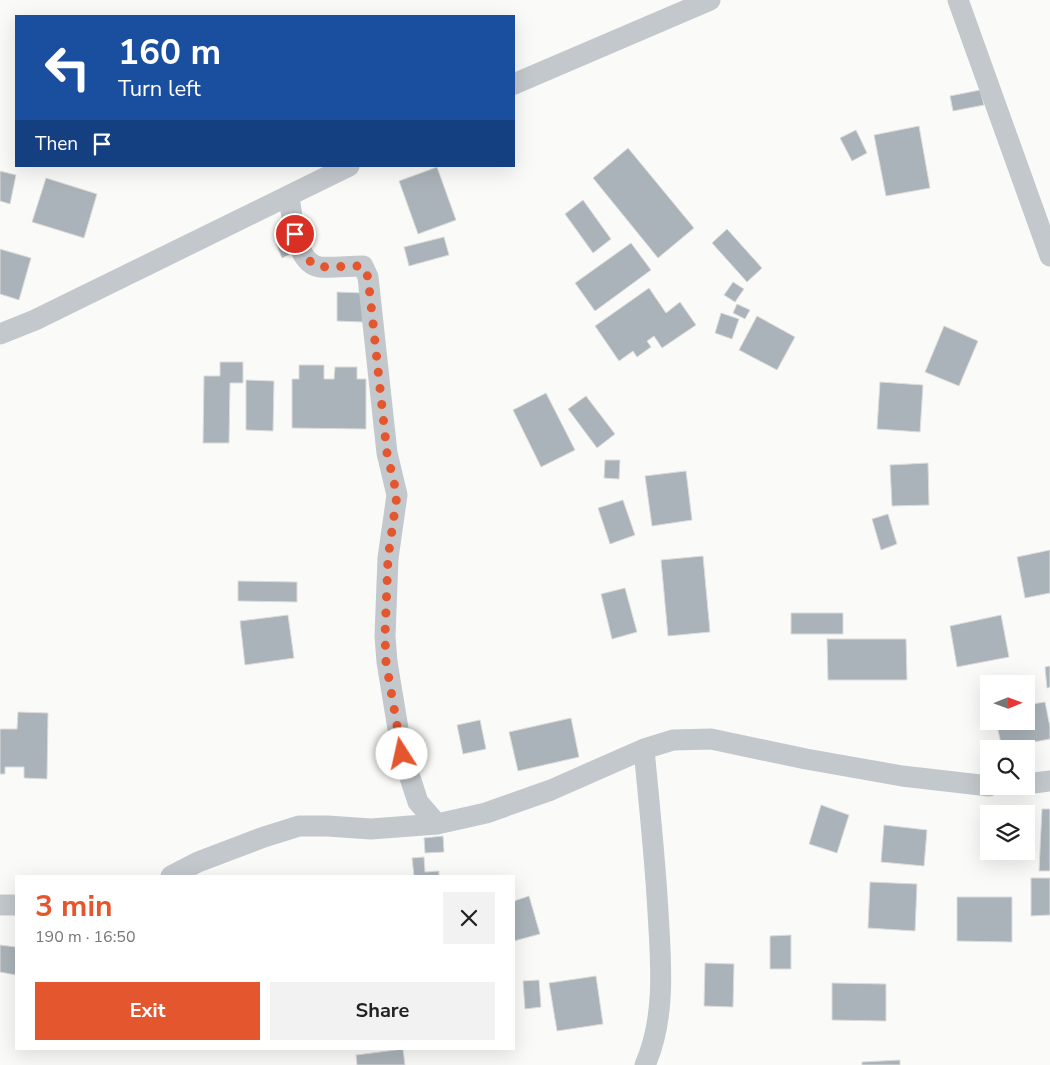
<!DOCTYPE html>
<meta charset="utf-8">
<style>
body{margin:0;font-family:"Nunito Sans",sans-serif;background:#f2f2f2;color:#222;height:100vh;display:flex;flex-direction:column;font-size:19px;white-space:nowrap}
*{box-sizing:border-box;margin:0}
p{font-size:16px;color:#767676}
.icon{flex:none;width:28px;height:28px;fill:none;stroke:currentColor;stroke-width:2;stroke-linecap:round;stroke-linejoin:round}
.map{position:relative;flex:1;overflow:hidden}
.drawer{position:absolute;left:15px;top:875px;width:500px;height:175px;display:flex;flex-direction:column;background:#fff;border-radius:0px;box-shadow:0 5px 20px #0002}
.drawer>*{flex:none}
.hud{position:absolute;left:15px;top:15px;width:500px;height:152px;border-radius:0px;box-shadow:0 5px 20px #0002;background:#1a4fa0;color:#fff;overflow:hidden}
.needle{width:32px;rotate:89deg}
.tools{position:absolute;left:980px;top:675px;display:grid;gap:10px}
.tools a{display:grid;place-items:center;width:55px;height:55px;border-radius:0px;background:#fff;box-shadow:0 5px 20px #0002;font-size:25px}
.pin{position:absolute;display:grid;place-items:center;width:42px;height:42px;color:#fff;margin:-21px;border:2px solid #fff;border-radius:50%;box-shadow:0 1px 5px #0007}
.me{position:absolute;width:55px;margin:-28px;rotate:350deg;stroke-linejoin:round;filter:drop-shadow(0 0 4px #0008)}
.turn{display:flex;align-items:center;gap:18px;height:105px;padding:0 20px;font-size:22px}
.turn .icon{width:65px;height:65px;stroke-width:2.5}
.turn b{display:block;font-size:35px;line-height:42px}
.then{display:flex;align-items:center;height:48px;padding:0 20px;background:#0003;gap:10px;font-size:19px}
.round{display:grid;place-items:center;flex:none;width:52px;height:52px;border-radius:0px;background:#f2f2f2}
.head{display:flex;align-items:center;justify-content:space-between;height:85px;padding:0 20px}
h1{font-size:30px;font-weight:700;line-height:38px;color:#e4572e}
.action{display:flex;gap:10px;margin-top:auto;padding:10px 20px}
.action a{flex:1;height:58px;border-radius:0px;background:#e4572e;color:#fff;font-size:20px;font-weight:700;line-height:58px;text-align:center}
.action a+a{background:#f2f2f2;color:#222}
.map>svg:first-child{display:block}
</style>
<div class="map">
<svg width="1050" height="1065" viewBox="0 0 1050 1065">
<rect width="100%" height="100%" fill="#fafaf8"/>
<path fill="#aab3b9" stroke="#dcdcda" d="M980,90l4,15 -31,6 -3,-15z
M919,126l11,62 -44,8 -12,-61z
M856,130l11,23 -15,8 -12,-23z
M628,148l66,80 -36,30 -65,-80z
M437,167l19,53 -38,14 -19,-53z
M0,171l16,4 -6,29 -10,-3z
M46,178l51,16 -13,44 -52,-16z
M583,200l28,39 -18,14 -28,-39z
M727,229l35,39 -15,14 -35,-39z
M444,237l5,18 -40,11 -5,-19z
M289,239l6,13 -13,6 -6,-14z
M631,243l20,27 -56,41 -20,-28z
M0,249l31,9 -12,42 -19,-6z
M733,282l11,7 -9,13 -11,-7z
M649,288l17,25 14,-11 16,23 -34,23 -8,-12 -7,5 4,6 -14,10 -4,-6 -14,10 -24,-35z
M337,292l26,1v29l-26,-1z
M737,304l13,6 -5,9 -12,-6z
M721,313l18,6 -7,20 -17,-6z
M757,316l38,21 -18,33 -38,-20z
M944,326l34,15 -19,45 -34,-14z
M220,362h23v21h-13l-1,60h-26l1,-67h16z
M299,365h25v14h10l1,-12h22v12h9v50l-74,-1v-49h7z
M246,380l28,1 -1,50 -27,-1z
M880,382l43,3 -3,47 -43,-3z
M546,393l29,57 -34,17 -28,-57z
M586,396l29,38 -18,14 -29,-39z
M605,460h15l-1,19 -15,-1z
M928,463l1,42 -37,1 -2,-41z
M686,471l6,49 -40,6 -7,-50z
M623,500l12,35 -25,9 -12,-36z
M888,514l9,30 -16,6 -9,-31z
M1050,550v43l-25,5 -8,-41z
M703,556l7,76 -42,4 -7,-76z
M238,581l59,1v20l-59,-1z
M625,588l12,44 -25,7 -11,-45z
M791,613h52v21h-52z
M288,615l6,43 -49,7 -5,-44z
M1001,615l8,42 -52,10 -7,-41z
M827,639h79l1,41h-79z
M1050,666v21l-3,1 -2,-21z
M1045,702l5,25v12l-48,9 -6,-27h30v-16z
M18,712l30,1 -1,66 -23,-1v-11h-19v7h-5v-45h17z
M571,718l8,39 -61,14 -9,-39z
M480,720l6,29 -23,5 -6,-29z
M821,805l28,10 -12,38 -28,-9z
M1042,809h8v62h-11z
M884,825l43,5 -3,36 -43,-4z
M443,836l1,16 -19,1 -1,-15z
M424,857l1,15 14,-1v5h-25l-2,-18z
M1031,878h19v37l-19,1z
M870,882l47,2 -2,47 -47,-3z
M529,896l11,38 -26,7v-40z
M957,897h55v45l-55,-1z
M791,935v34h-21v-33z
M0,945l16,2v28l-16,-3z
M705,963l29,1 -1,43 -29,-1z
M596,976l7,48 -46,7 -8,-48z
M539,980l2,27 -16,2 -2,-28z
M832,983l54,1v37l-54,-1z
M403,1049l2,16h-48l-1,-10z
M900,1060v5h-38v-3z"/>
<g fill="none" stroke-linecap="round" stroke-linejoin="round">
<path stroke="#c3c8cc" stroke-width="21" d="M958,0l92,256
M514,84l196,-84
M289,196c3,19 6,68 31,71 13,1 29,-1 43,-1l5,11 19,176 10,42 -9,63 -3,78 2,26 15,91 16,49 19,22
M0,334l35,-14 314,-154
M644,749c5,54 11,108 14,163 3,50 8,106 -13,153
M1026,784l24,-3
M171,876l27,-14 66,-25 35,-11h28l44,3 66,-5 49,-11 65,-23 93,-41 29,-9 38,-1 95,20 96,17 87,10
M0,905h16"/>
</g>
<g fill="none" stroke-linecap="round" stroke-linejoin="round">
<path stroke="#e4572e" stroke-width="9" stroke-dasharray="0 16.2" d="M295,234l8,22 15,11 44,-1 6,11 19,176 10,42 -9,63 -3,78 1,26 16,92"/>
</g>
</svg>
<div class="tools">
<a><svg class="needle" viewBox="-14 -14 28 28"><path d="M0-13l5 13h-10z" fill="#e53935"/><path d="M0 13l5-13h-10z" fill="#767676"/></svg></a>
<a><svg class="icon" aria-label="search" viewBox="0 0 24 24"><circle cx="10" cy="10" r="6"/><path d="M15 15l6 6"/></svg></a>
<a><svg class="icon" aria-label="layers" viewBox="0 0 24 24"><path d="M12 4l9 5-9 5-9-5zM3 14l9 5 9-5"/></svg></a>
</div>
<div class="pin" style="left:295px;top:234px;background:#d93025"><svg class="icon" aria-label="arrive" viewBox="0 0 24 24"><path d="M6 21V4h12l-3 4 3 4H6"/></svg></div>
<svg class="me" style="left:402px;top:754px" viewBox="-20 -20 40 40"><circle r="19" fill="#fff"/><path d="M0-13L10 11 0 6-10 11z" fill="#e4572e"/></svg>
<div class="hud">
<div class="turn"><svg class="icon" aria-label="left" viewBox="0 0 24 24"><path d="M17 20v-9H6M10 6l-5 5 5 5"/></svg><div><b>160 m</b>Turn left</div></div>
<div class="then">Then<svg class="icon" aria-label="arrive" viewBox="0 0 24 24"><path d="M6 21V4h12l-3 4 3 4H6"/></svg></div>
</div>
<section class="drawer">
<div class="head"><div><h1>3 min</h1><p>190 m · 16:50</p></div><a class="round"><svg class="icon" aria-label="close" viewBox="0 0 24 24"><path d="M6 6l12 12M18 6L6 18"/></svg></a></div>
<div class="action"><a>Exit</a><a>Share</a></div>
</section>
</div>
